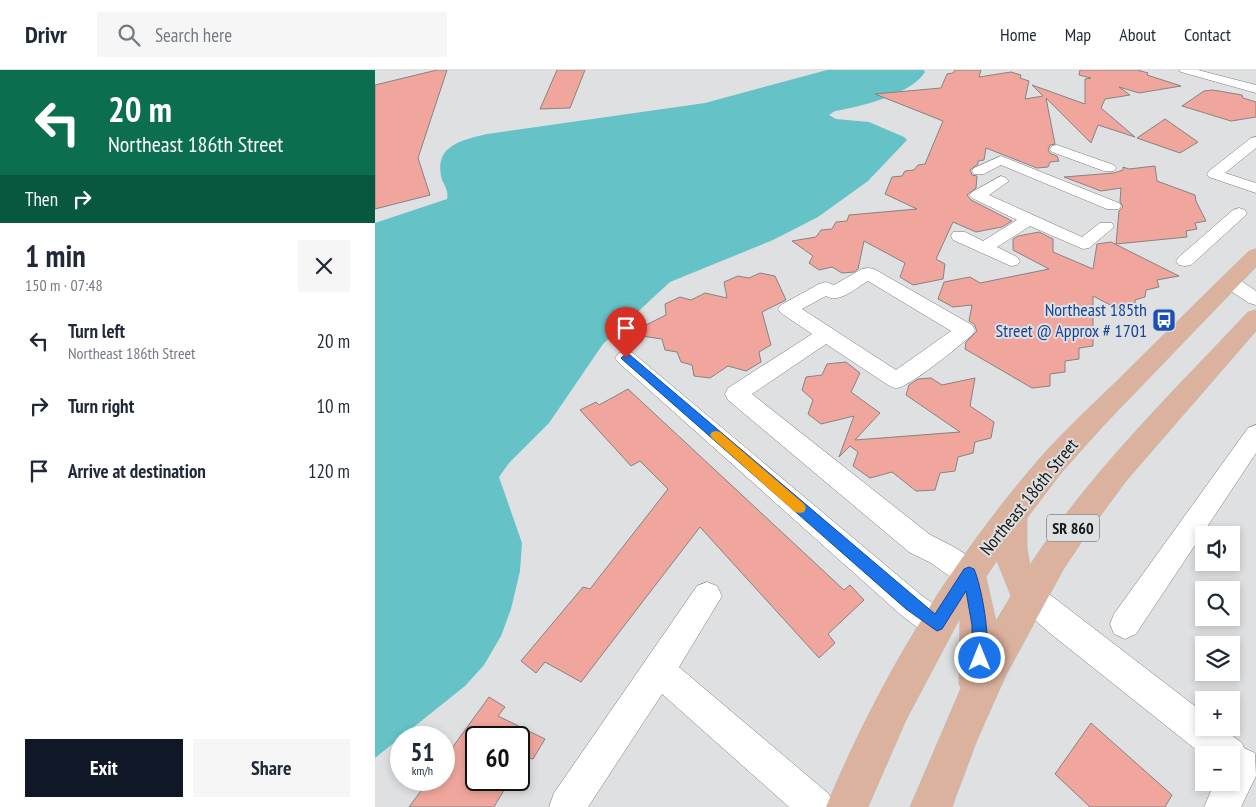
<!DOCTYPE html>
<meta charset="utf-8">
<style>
body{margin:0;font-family:"PT Sans Narrow",sans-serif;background:#f6f6f7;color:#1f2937;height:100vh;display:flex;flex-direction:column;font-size:19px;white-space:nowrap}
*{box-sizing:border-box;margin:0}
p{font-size:16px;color:#747a83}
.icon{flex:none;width:28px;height:28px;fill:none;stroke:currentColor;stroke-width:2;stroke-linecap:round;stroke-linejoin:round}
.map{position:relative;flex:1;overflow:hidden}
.drawer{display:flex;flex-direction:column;background:#fff;width:375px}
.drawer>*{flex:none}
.guide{background:#0b6e4f;color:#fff;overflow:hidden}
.tools{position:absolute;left:820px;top:456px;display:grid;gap:10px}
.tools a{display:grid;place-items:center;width:45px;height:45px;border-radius:0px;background:#fff;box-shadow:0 2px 8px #0003;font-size:25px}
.speed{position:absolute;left:15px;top:656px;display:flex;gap:10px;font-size:25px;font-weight:700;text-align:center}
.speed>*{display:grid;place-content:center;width:65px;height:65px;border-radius:50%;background:#fff;box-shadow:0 2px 8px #0003;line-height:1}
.speed small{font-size:12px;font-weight:400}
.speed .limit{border:2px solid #111;border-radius:8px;background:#fff;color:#111}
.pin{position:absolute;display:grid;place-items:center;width:42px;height:42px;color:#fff;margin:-51px -21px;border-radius:50% 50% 50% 0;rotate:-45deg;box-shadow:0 0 5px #0007}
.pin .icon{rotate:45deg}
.me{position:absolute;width:55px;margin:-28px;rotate:0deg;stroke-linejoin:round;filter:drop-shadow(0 0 4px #0008)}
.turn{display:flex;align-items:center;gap:18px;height:105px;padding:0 25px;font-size:22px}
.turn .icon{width:65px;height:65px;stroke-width:2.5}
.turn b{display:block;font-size:35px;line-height:42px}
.then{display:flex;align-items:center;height:48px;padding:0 25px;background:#0003;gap:10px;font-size:19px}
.round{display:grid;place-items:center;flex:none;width:52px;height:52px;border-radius:0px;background:#f6f6f7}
.overview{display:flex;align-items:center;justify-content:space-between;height:85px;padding:0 25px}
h1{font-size:30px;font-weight:600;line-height:38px}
.primary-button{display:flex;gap:10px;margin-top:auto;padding:10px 25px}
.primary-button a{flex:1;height:58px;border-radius:0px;background:#111827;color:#fff;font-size:20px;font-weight:600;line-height:58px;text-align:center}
.primary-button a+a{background:#f6f6f7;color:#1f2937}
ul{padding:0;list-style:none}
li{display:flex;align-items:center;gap:15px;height:65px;padding:0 25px}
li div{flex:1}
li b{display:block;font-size:19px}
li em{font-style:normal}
header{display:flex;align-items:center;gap:30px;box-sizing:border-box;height:70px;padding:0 25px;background:#fff;border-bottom:1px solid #e0e1e3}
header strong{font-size:24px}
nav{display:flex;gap:28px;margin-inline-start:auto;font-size:18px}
.search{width:350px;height:45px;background:#f6f6f7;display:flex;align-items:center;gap:12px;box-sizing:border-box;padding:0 18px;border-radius:0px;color:#747a83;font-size:19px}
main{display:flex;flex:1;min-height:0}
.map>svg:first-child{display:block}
</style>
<header>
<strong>Drivr</strong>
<div class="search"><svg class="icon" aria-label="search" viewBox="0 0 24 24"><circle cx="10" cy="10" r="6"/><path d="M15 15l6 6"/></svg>Search here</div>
<nav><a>Home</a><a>Map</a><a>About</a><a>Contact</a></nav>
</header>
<main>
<section class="drawer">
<div class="guide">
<div class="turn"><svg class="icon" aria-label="left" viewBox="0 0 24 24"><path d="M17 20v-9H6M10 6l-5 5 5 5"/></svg><div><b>20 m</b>Northeast 186th Street</div></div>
<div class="then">Then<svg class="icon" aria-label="right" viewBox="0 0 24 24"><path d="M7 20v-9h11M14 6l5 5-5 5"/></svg></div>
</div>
<div class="overview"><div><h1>1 min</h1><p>150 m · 07:48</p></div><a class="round"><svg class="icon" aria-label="close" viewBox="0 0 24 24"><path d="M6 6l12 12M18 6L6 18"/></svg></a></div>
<ul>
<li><svg class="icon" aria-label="left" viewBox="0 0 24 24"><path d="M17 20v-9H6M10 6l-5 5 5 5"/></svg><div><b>Turn left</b><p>Northeast 186th Street</p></div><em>20 m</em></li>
<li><svg class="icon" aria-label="right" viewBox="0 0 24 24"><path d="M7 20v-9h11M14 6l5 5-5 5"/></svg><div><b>Turn right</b></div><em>10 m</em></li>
<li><svg class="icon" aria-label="arrive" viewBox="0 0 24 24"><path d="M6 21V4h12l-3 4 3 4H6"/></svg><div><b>Arrive at destination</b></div><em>120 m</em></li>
</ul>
<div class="primary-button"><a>Exit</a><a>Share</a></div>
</section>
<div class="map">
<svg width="881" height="737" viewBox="0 0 881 737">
<rect width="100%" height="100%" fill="#dfe0e2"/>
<path fill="#65c3c8" d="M452,0h97l1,2c-13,22 -65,35 -90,39l-6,4 7,4 33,3 35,15 3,3 -39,41 -50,36 -45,23 -103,42 -67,62 -54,79 -40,40 -10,14 23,66 -2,28 -9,38 -10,27 -17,29 -19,21 -90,72v-535l72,-24c2,-10 -4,-14 -6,-23 -6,-31 22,-36 46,-42l218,-31z"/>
<path fill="#f0a69c" stroke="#868383" d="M62,0h10l-29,88 12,37 -55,14v-124z
M182,0h28l-15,38 -30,1z
M580,0h26l-2,7 32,-5 10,3 -1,3 9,3 -4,18 18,-3 -11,-11 53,19v-25l6,-1 -12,-3 1,-5h57l11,3 -1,2 34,11 -42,7 -20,-6 11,8 -25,4 -4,9 34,29 -37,-12 -7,18 -45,-45 9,46 -5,1 -2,5 3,4 6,2 2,5 -9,1 -2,5 -11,1 -51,-20 -2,12 -6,1v3l-8,6 2,5 5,1 -1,12 -9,7 4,5 41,21 -10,6 -26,5 -23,-10 -17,37 9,5 -2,15 -30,6 -13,-8 5,-14 -41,-22 -6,28 -4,3 -12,1 -10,-6 -13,3 -10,-7 4,-7 -21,-15 24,-4 5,-7 11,-1 4,-7 11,-1 2,-6 68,-6 -32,-15 7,-17 10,-1 3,-5 9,-1 4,-5 7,-1 18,-43 -68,-27 66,-6 6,-14 6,-1z
M838,20l29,5 1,3 13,4v15l-25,4 -49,-15 22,-15z
M790,49l33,23 -18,11 -43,-15z
M780,96l2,15 38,14 1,6 10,20 -11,2 2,6 -11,2 1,6 -71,7 3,-33 4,-4 -3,-5 1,-14 -20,3 -37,-14 50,-4 9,-3v-3l6,2z
M664,162l14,7v13l40,17 4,-25 14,-2 68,34 -22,4 2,7 -13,3 -1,7 -10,3v8l-15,2 -27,-14v50l-14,2v11l-14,2v11l-15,2v12l-18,2 -67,-39 1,-7 11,-11 -3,-7 -5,-3 3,-16 -19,2 -15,-8 6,-17 26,-5 10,6 69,-14 -36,-19v-11l5,-3z
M385,203l15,3 11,24 -24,12 9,33 -12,7 2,10 -15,9 -18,-5 -18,12 -16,-2 -2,-11 -11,-3 -4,-10 -12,-2 -3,-11 -34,-5 38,-19 -1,-11 15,-7 11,3 14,-7 22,5 -3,-16 14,-6 11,2z
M471,292l14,11 -9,19 29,21 -25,27 105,-8 -54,-37 3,-10 9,-6 13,-1 11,7 33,-7 -5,28 24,16 -3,16 -16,4 -2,11 -15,4 -3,14 -15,2 -5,17 -19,1 -24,-19 -22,6 -17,-12 5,-14 -8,-6 -11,11 15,-41 -33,8 -13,-10 5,-14 -11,-10 4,-13 16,-2 5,-11z
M253,319l216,201 6,-5 14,15 -36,34 7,9 -16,15 -119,-131 -119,155 -36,-20 -9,11 -15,-12 62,-74 7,2 78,-100 -28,-28 -9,5 -51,-56 16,-8 3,3z
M114,627l16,10 -7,9 47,23 -12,20 -14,-3v-18h-43v42h34l-16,27h-85l20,-27h15v-21z
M716,653l81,72 -7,12h-75l-35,-33z"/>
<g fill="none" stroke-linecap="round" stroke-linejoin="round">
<g stroke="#797a7c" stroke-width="1">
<path id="minor" d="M804,0h19l58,15v8l-75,-21z
M881,67v11l-31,25 31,10v10l-47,-16 -2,-3 2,-3 42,-33z
M682,75l57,20 2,3 -2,3h-10l-52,-19 -2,-3 2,-3z
M626,86l118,47 2,3 -2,3h-12l-106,-44 -17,9h-10l-2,-3 2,-3z
M626,106l5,2 3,3 -20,14 93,42 18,-14h12l2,4 -25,21 -6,1 -53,-23 -33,21 20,10 3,4 -3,4 -6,1 -58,-26 -2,-4 2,-4h12l18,9 34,-21 -45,-22 -3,-3 3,-3z
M864,138l6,2 2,3 -2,3 -54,49 -6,1 -6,-1 -3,-4 3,-4 54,-47z
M493,198l6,1 98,56 3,5 -3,5c-12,10 -63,53 -76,53 -3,0 -5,-2 -8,-3l-62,-41 -74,50 177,140c18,10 45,20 54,40l-4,9 -10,4 -10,-4 -28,-20 -22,-11 -181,-152 -3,-6 3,-6 84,-54 -31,-21 -3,-4 3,-4 38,-21 7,-2 8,3 28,-16zM493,211l83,50 -55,39 -94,-61 24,-13c13,8 30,-8 42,-15z
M855,206l7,2 19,13v14l-7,-2 -26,-17 -2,-4 2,-4z
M251,281l7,2 288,242 27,19 4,10 -4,10 -11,5 -11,-5 -25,-19 -282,-252 -4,-5 4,-5z
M881,355v28l-120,181 -11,5 -11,-5 -4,-10 4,-10 134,-186z
M332,512l10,4 5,10 -43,71 150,127 5,13h-45l-127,-113 -74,113h-39l5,-14 143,-207z
M655,513l10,4 164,126v15h18l20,15 2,5 11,5 1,23 -15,31h-37l11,-25h16v-27l-27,1 -153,-122 -31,-27 -5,-10 5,-10z"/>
</g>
<g stroke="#bebebe" stroke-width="1">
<path id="major" d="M881,179v18l-152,158 -43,48 -34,45v30l3,17c61,-94 142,-172 218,-253l8,-2v21l-130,150 -42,57 -21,32 -57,105 -29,65 -25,67h-42l51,-119 -2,-4 1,-66 -54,102 -38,87h-42c53,-127 124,-245 214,-349 25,-28 53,-54 80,-80 43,-43 86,-85 129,-127zM622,491l14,35 -15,25 -10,-44z"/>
</g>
<use href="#minor" fill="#fff" fill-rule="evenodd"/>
<use href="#major" fill="#dbb29d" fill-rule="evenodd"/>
</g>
<path fill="#1a73e8" stroke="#114b97" d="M251,284l4,1 305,259 29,-45 5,-2 5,2c8,18 18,76 11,94l-5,2 -6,-2 -2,-5v-33l-6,-34 -24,38 -5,2 -31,-22 -283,-249 -2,-2z"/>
<path fill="#f59e0b" d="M341,361l4,1 84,72 2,4 -2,4 -4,1 -5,-1 -83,-74 -2,-3 2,-3z"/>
<defs>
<g id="bus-square" transform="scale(1.25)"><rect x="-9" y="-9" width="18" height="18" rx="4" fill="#1a4fb4" stroke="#dfe0e2"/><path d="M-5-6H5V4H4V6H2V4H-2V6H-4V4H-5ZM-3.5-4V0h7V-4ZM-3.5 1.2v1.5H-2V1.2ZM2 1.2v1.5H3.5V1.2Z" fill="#fff"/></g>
</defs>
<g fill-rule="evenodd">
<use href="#bus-square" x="789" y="250"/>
</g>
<g text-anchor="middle" stroke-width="4" stroke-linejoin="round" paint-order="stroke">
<rect fill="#dfe0e2" stroke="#525354" stroke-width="1" x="672" y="444.5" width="52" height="27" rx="4"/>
<g font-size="16" font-weight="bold" fill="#161717">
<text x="698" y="464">SR 860</text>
</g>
<g font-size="18" fill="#164399" stroke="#dfe0e2" text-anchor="end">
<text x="772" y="246">Northeast 185th<tspan x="772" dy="21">Street @ Approx # 1701</tspan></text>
</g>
<g font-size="18" fill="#161717" stroke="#dfe0e2">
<text transform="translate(654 427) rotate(-51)" y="6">Northeast 186th Street</text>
</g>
</g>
</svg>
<div class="tools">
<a><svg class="icon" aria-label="sound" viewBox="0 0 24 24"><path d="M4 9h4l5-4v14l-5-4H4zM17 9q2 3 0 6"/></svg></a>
<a><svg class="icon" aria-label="search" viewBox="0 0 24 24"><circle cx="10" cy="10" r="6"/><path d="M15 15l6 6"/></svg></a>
<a><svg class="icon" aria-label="layers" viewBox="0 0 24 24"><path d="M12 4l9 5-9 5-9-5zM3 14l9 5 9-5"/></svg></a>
<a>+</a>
<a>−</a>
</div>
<div class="speed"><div>51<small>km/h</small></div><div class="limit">60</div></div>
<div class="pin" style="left:251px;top:288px;background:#d93025"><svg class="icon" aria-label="arrive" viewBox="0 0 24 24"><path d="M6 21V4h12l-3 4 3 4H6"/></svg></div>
<svg class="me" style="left:605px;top:588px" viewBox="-20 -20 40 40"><circle r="17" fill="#1a73e8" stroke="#fff" stroke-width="3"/><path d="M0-11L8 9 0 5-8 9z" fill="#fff"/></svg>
</div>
</main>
